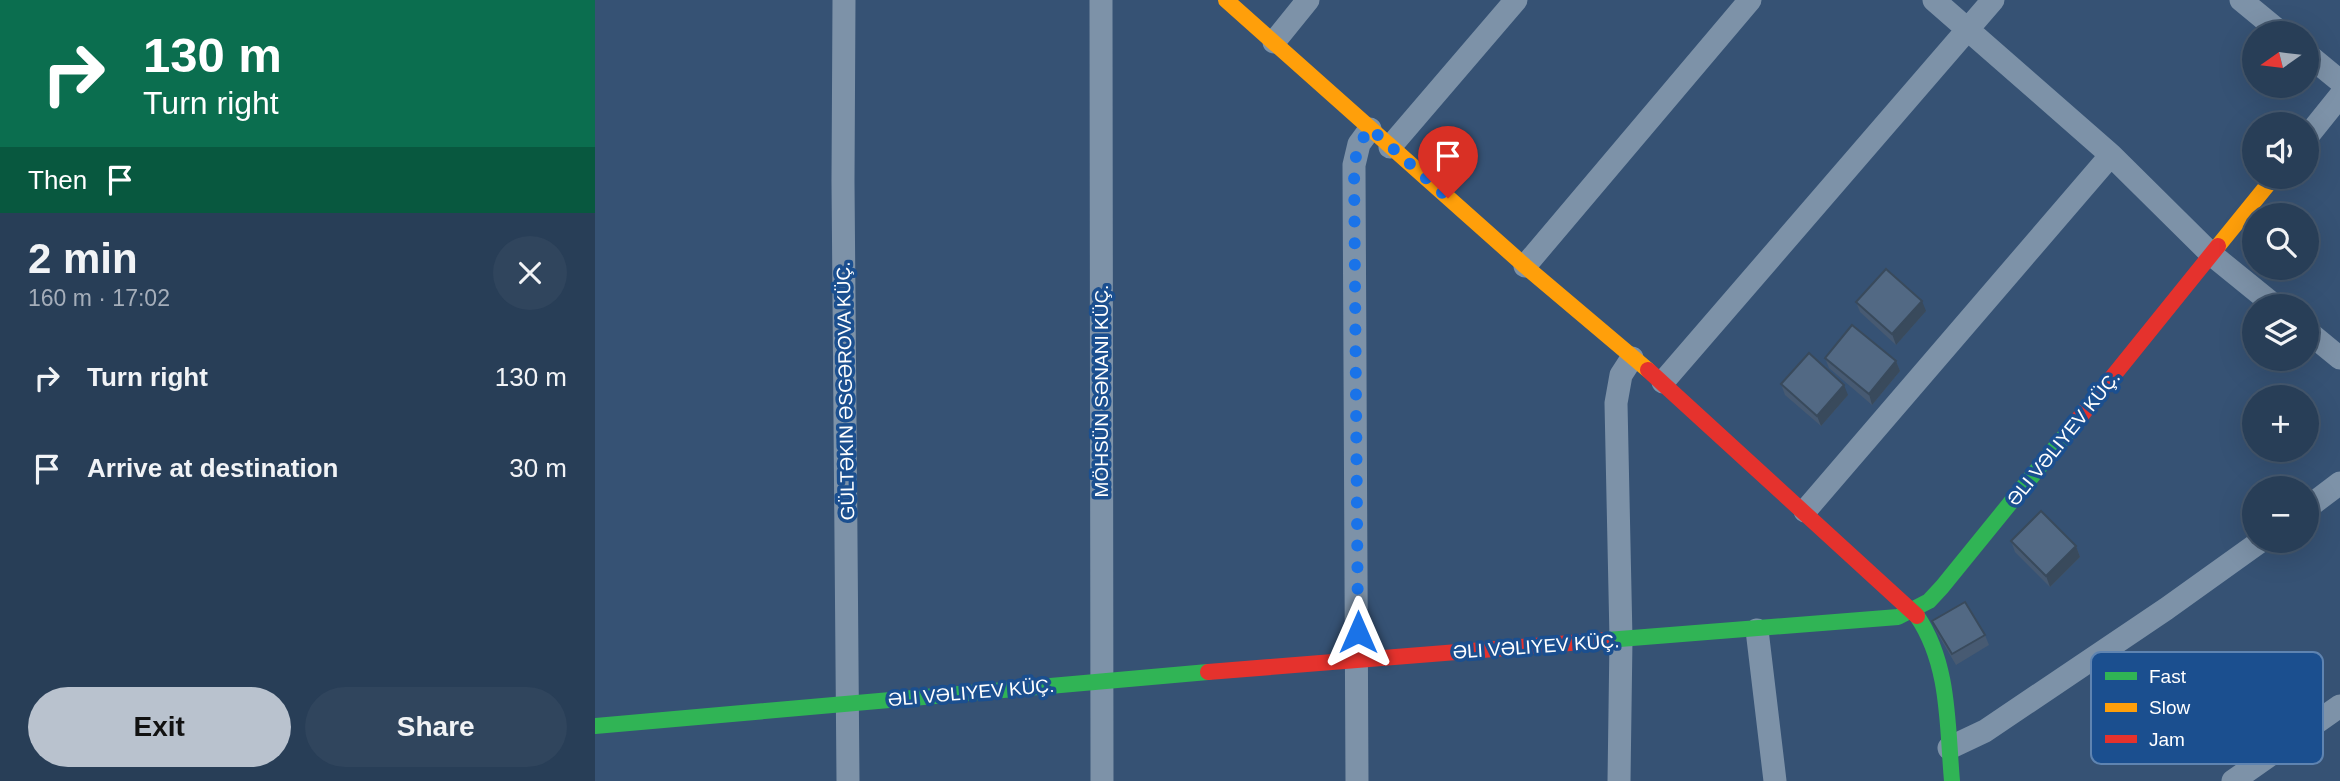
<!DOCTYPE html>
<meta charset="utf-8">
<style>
body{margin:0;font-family:Arial,sans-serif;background:#30455d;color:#f1f3f6;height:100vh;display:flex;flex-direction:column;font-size:26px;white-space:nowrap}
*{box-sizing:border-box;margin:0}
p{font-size:23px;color:#a5aeba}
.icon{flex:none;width:38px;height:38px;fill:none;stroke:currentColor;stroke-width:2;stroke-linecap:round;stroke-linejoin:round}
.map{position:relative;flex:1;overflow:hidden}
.side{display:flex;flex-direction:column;background:#283e57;width:595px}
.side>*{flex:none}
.hud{background:#0b6e4f;color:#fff;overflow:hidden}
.needle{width:46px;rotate:256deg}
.buttons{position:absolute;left:1647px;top:21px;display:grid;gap:14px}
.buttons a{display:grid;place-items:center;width:77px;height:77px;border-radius:50%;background:#283e57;box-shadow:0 7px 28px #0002,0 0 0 2px #44576d;font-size:35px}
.pin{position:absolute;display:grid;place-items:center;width:60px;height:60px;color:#fff;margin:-72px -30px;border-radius:50% 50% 50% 0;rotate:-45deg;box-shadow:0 0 7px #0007}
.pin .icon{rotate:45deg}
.me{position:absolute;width:77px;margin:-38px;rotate:0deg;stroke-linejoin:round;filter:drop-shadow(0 0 5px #0008)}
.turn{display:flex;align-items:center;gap:24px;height:147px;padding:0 28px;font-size:32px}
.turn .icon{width:91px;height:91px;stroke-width:2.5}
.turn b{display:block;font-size:49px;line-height:60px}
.then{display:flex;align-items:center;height:66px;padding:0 28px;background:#0003;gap:14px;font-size:26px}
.round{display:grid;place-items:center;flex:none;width:74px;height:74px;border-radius:37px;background:#30455d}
.summary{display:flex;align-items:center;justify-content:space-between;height:119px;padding:0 28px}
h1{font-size:42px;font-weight:800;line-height:52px}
.cta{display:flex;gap:14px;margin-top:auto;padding:14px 28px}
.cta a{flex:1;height:80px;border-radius:42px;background:#b9c2ce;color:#111;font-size:28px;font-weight:800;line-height:80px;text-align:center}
.cta a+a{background:#30455d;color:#f1f3f6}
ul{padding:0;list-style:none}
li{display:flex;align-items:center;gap:21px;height:91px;padding:0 28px}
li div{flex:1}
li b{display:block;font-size:26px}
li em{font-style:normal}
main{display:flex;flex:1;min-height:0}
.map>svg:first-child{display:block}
</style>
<main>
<section class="side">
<div class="hud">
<div class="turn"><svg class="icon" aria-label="right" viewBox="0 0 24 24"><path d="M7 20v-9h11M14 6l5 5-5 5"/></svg><div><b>130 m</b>Turn right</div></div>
<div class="then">Then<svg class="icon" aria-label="arrive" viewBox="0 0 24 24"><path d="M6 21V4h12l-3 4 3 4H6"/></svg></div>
</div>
<div class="summary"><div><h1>2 min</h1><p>160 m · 17:02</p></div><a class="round"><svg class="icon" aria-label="close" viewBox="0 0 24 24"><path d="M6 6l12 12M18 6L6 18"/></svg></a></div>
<ul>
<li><svg class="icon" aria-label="right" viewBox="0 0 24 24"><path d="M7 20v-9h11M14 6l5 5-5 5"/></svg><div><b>Turn right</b></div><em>130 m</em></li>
<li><svg class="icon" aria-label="arrive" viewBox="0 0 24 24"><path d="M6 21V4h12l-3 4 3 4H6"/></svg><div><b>Arrive at destination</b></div><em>30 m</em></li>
</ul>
<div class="cta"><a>Exit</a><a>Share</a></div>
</section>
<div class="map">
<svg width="1745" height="781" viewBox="0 0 1745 781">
<rect width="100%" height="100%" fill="#365274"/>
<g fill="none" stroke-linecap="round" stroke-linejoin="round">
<path stroke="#7d92a8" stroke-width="23" d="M249,0l-1,181 5,600
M506,0l1,781
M1339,0l177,155 100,99 64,52
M1646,0l40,33
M679,42l34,-42
M1712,54l33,27
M1712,137l33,-41
M795,147l126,-147
M930,266l225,-266
M1712,331l33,27
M1068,382l330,-382
M1712,508l33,-25
M1210,511l306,-356
M1162,630l18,151
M1354,748l36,-17 181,-122 95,-68
M762,781l-3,-616 5,-21 11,-15
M1024,781l2,-142 -5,-236 5,-28 11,-17
M1638,781l107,-75"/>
<path stroke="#30b455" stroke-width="16" d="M1322,616c33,49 30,109 35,165
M1012,640l291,-23 31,-16 13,-14 130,-160
M0,726l613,-54"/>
<path stroke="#ff9f0a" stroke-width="16" d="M631,0l299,266 123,104
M1623,246l56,-69"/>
<path stroke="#e5322d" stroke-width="16" d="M1053,370l269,246
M1477,427l146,-181
M613,672l399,-32"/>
</g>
<path fill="#475a72" d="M1261,302l70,9 -30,34 -36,-33z
M1230,358l71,3 4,10 -28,34 -43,-37z
M1186,384l67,11 -27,31 -36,-31z
M1416,541l65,5 4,11 -30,30 -35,-35z
M1337,621l53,14 4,10 -33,20 -20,-34z"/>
<path fill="#394a5c" d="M1327,301l4,10 -30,34 -4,-11z
M1301,361l4,10 -28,34 -3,-11z
M1249,385l4,10 -27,31 -4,-10z
M1481,546l4,11 -30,30 -4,-11z"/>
<path fill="#526984" stroke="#394a5c" stroke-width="2" d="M1291,269l36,32 -30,33 -36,-32z
M1257,325l44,36 -27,33 -44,-36z
M1214,353l35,32 -27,31 -36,-32z
M1446,511l35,35 -30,30 -35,-35z
M1370,602l20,33 -33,19 -20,-33z"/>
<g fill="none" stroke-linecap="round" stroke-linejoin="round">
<path stroke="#1a73e8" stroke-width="12" stroke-dasharray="0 21.6" d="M763,632l-4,-467 5,-21 11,-16 78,70"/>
</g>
<g text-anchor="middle" stroke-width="7" stroke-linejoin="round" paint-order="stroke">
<g font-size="19" fill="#fff" stroke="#1b4f8f">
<text transform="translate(250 391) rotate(-91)" y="7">GÜLTƏKIN ƏSGƏROVA KÜÇ.</text>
<text transform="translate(506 391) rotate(-90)" y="7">MÖHSÜN SƏNANI KÜÇ.</text>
<text transform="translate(1468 438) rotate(-51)" y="7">ƏLI VƏLIYEV KÜÇ.</text>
<text transform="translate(941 646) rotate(-4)" y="7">ƏLI VƏLIYEV KÜÇ.</text>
<text transform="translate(376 692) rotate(-5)" y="7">ƏLI VƏLIYEV KÜÇ.</text>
</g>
</g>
<rect x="1496" y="652" width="232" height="112" rx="10" fill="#1b4f8f" stroke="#5f84b1" stroke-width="2"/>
<rect x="1510" y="672" width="32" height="8" fill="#30b455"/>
<rect x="1510" y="703" width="32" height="9" fill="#ff9f0a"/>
<rect x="1510" y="735" width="32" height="8" fill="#e5322d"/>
<g font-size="19" fill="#fff">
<text x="1554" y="683">Fast</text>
<text x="1554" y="714">Slow</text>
<text x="1554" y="746">Jam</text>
</g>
</svg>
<div class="buttons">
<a><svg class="needle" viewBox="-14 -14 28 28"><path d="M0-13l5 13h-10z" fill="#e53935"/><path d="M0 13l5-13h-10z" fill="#a5aeba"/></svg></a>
<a><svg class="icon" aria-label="sound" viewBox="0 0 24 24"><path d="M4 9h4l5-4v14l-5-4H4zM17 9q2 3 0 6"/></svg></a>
<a><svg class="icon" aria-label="search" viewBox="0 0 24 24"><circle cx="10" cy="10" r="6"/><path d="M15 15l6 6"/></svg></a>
<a><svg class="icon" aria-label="layers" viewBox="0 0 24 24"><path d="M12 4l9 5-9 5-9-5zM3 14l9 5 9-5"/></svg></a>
<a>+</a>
<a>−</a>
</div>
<div class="pin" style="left:853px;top:198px;background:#d93025"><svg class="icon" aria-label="arrive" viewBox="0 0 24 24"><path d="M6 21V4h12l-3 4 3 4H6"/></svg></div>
<svg class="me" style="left:763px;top:632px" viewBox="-20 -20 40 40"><path d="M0-17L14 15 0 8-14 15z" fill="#1a73e8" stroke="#fff" stroke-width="4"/></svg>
</div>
</main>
